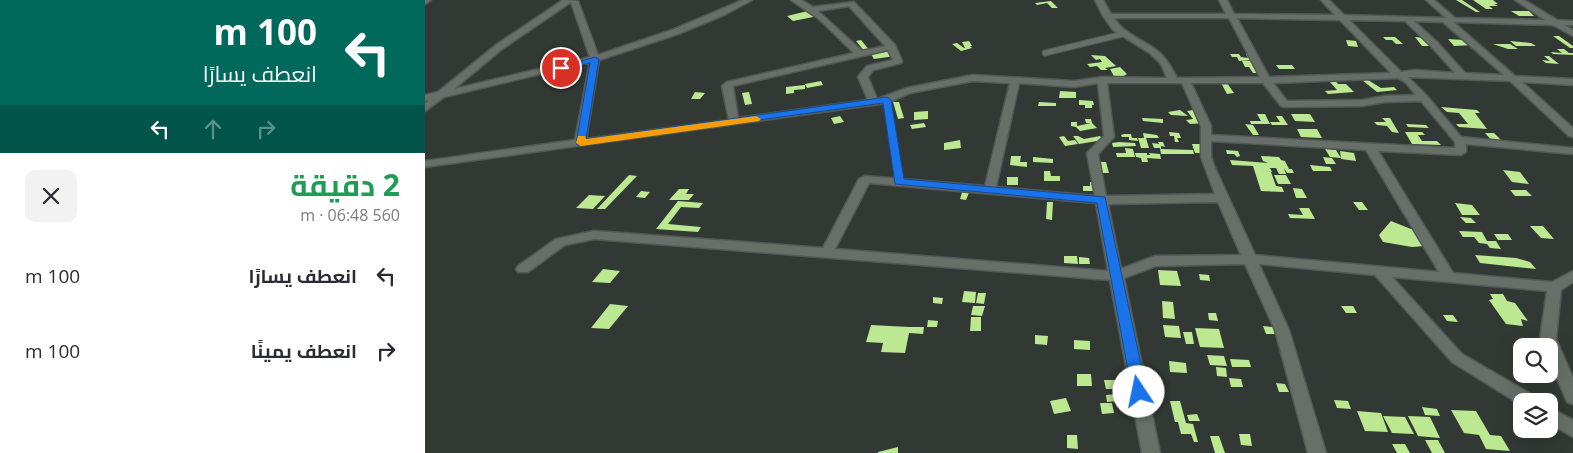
<!DOCTYPE html>
<html lang="ar">
<meta charset="utf-8">
<style>
body{margin:0;font-family:"Open Sans",Cairo,sans-serif;background:#f2f2f3;color:#2b2b33;direction:rtl;height:100vh;display:flex;flex-direction:column;font-size:19px;white-space:nowrap}
*{box-sizing:border-box;margin:0}
p{font-size:16px;color:#7c7c81}
.icon{flex:none;width:28px;height:28px;fill:none;stroke:currentColor;stroke-width:2;stroke-linecap:round;stroke-linejoin:round}
.map{position:relative;flex:1;overflow:hidden;direction:ltr}
.details{display:flex;flex-direction:column;background:#fff;width:425px}
.details>*{flex:none}
.banner{background:#00695c;color:#fff;overflow:hidden}
.tools{position:absolute;left:1088px;top:338px;display:grid;gap:10px}
.tools a{display:grid;place-items:center;width:45px;height:45px;border-radius:10px;background:#fff;box-shadow:0 5px 20px #0002;font-size:25px}
.pin{position:absolute;display:grid;place-items:center;width:42px;height:42px;color:#fff;margin:-21px;border:2px solid #fff;border-radius:50%;box-shadow:0 1px 5px #0007}
.me{position:absolute;width:55px;margin:-28px;rotate:349deg;stroke-linejoin:round;filter:drop-shadow(0 0 4px #0008)}
.turn{display:flex;align-items:center;gap:18px;height:105px;padding:0 25px;font-size:22px}
.turn .icon{width:65px;height:65px;stroke-width:2.5}
.turn b{display:block;font-size:35px;line-height:42px}
.lanes{display:flex;align-items:center;height:48px;padding:0 25px;background:#0003;justify-content:center;gap:25px;direction:ltr}
.lanes .off{opacity:.35}
.round{display:grid;place-items:center;flex:none;width:52px;height:52px;border-radius:10px;background:#f2f2f3}
.head{display:flex;align-items:center;justify-content:space-between;height:85px;padding:0 25px}
h1{font-size:30px;font-weight:700;line-height:38px;color:#1e9e55}
ul{padding:0;list-style:none}
li{display:flex;align-items:center;gap:15px;height:75px;padding:0 25px}
li div{flex:1}
li b{display:block;font-size:19px}
li em{font-style:normal}
main{display:flex;flex:1;min-height:0}
.map>svg:first-child{display:block}
</style>
<main>
<div class="map">
<svg width="1148" height="453" viewBox="0 0 1148 453">
<rect width="100%" height="100%" fill="#323934"/>
<path fill="#bbe891" d="M1031,0h6l18,12h-4z
M1048,0h20l5,4h-4l4,2h-9l4,3h-7z
M626,1l7,7h-6l-5,-5 -10,2 -2,-2z
M387,10l6,6 -25,5 -6,-5z
M1086,11h18l5,5h-15z
M1128,36h6l14,10v2h-3z
M958,37h12l8,7h-7l-4,-4h-6z
M990,37l10,1 6,8h-9z
M1023,39l16,1 9,5 -19,1z
M436,40l10,12 -5,1 -10,-12z
M921,40l10,1 2,6 -10,-1z
M544,41l3,5h-2l2,2 -11,3 -9,-7 5,-1 7,5h1l-3,-6z
M1085,41l21,2 5,3h-20z
M1068,44h17l8,5h-10z
M1132,49h7l5,4h4v2l-20,-1 -2,-2 11,1z
M467,51l3,5 -21,3 -3,-5z
M805,54h9l2,3 7,1 -2,-4h5l3,6 -15,1 -2,-4h-5z
M666,55l14,1 11,10 -11,2 3,2h-7l-4,-4 -7,1 -3,-3 15,-2 -2,-3 -4,1z
M1119,56h5l10,8 -13,-1 -4,-3 8,1z
M817,61h12l7,12h-8l-4,-6h-4z
M851,65h16l3,4h-16z
M695,67l7,7 -7,4h-5l-5,-9z
M910,80l3,4h8l8,8 -26,2 -3,-3 12,-1 -8,-9z
M937,80h6l13,8 13,-1 3,3 -20,2z
M396,81l2,4 -16,3 -2,-4z
M796,83h6l7,10 -7,1z
M380,85v4l-11,1v3l-8,1v-7z
M635,91l16,1v6h-17z
M270,92l10,1 -5,6h-9z
M324,92l3,12 -7,1 -3,-12z
M654,100l14,1 1,4h-2v3h-7v-3h-6z
M468,102h6l5,16 -6,1z
M614,102l17,1v3h-18z
M1016,107l36,3 3,3h-5l12,16 -28,-2 -3,-3h12l-9,-11 -12,-1z
M755,110l8,6 -17,-1 -3,-3z
M768,110l3,2 11,11 -17,1 -4,-4 7,-1 -6,-8z
M503,111v8l-14,1v-8z
M832,114h8l5,10h-19l-1,-3h11z
M866,114h19l5,8 -20,-1z
M415,116l4,6 -10,2 -3,-6z
M851,116h6l6,9h-16l-2,-3h10z
M717,118l21,1v4l-20,-2z
M957,118h8l9,15 -7,-1 -5,-6 -10,-1 -3,-3h12z
M660,119h6l1,4 5,5 -17,3 -4,-4 -5,-1v-4h6v4l14,-3h-5z
M499,123l2,4 -14,2 -2,-4z
M820,124l8,1 6,10h-6z
M981,124l20,1 3,3 -21,-1z
M872,129h20l5,9 -21,-1z
M744,132l10,1 2,5h-4l2,4h-4l-1,-6h-4z
M980,132h17l3,3h-7l4,6h15l4,4 -29,-1z
M718,133l14,2 2,3h-13l3,10h-8l-3,-10h6z
M1060,133h9l10,10h-10z
M699,134h7l1,4h5l1,3 -9,-1v-3h-7l-1,-2z
M639,136l4,5 7,-1 3,4 -13,2 -6,-9z
M648,136h5l6,3 16,-3 3,4 -24,4z
M535,140l1,8 -17,2v-7z
M694,142l16,1 1,3 -23,1 -1,-4z
M733,142h5l2,5 -4,-1v3l32,1 1,4h-33l-1,-6h-6l-2,-5 7,1z
M767,144h9l4,9h-10z
M700,148l8,1 2,8h-18l-1,-4h10z
M900,149l11,1 5,8 -11,-1z
M801,150l12,1 2,5 -3,1 -3,-3h-7z
M915,151l14,2 2,8 -15,-2z
M710,153h12v2h3l-1,-2 11,1 1,5 -14,-1 1,4h-6l-1,-4 -5,-1z
M586,156h10l-1,6h7v5l-17,-2z
M836,156l18,1 2,3 4,1 4,8h3l2,4h-7l-3,-5 2,6h-7l-3,-6h-6l2,4 -8,-1 7,1 5,14 6,1 2,5 -23,-1 -8,-25 -21,-1 -2,-5 38,3 -5,-2z
M608,157l20,2v4l-20,-1z
M898,157l9,1 4,6h-10z
M675,162h6l3,11h-7z
M885,165l20,2 2,4h-19z
M1078,170l17,2 9,12 -17,-2z
M619,171h6l1,5h9v5h-16z
M204,175l8,1 -32,33h-8z
M849,175h12l5,9h-13z
M582,177h11v8h-11z
M665,182h4l1,9h-12v-5h7z
M868,188l9,1 5,9h-11z
M254,189h10l-3,5h8l-5,6h-20z
M538,189l7,1 -4,10 -6,-1z
M1085,190h16l6,6h-17z
M216,191l9,1 -5,6 -9,-1z
M164,195l16,1 -12,13 -17,-1z
M253,201l25,2 -4,5 -18,-1 -13,17 33,3 -3,5 -42,-3z
M622,202h6l-1,18 -6,-1z
M928,202h9l6,8h-9z
M1030,203l17,2 8,10h-18z
M874,208h10l6,11 -25,-1 -2,-4 15,1z
M1035,217l11,1 5,5h-10z
M966,221l30,12 4,13 -13,1 -29,-5 -4,-7z
M1105,226h13l11,13 -13,-1z
M1034,231l23,1 5,9h9l5,8 -11,-1 -3,-4 -8,-1 -5,-6h-11z
M1069,234h14l4,6h-14z
M1050,255l41,3 14,4 6,7 -56,-6z
M639,256h13l1,8 -14,-1z
M654,257l10,1 1,6h-11z
M178,269l17,2 -10,12 -18,-1z
M733,270l19,1 4,15 -21,-1z
M774,274l10,1 1,6 -10,-1z
M539,291l12,1 -1,11 -13,-1z
M553,293h8l-2,11 -8,-1z
M1065,294h13l4,7 8,2 13,18 -7,-2 2,7 -17,-2 -17,-24 4,-1z
M508,297l10,1 -1,6 -9,-1z
M737,301l11,1 2,17 -12,-1z
M185,304l18,2 -19,23 -18,-1z
M548,306h12l-3,10 -11,-1z
M916,306h12l4,7h-11z
M783,313h8l2,8 -9,-1z
M1018,315h10l5,7 -11,-1z
M546,317h10v14h-11z
M503,320l10,1 -1,6h-10z
M446,325l38,2h15l-1,7 -14,-1 -4,20 -24,-1 2,-9 -17,-1z
M738,325l16,1 2,12 -16,-1z
M838,326l10,1 2,7h-9z
M770,328l24,1 5,19 -24,-1z
M758,332h9l2,12h-8z
M610,335l13,1 -1,9 -12,-1z
M649,340l16,1v9l-16,-1z
M782,355l17,1 3,10 -17,-1z
M805,359l19,1 2,7h-19z
M744,361l17,2 1,10 -17,-1z
M791,367l10,1 1,9 -10,-1z
M652,374h14l1,12h-15z
M804,378l12,1 2,8h-12z
M679,380h12l2,9h-12z
M851,383l9,1 4,8h-10z
M691,394l2,7 -11,1 -1,-7z
M709,397l4,13 -8,1 -5,-13z
M641,398l5,13 -17,3 -4,-13z
M909,400l14,1 3,8 -14,-1z
M745,401h10l6,22 7,1 5,18h-4l-3,-8h-10l-3,-12h-3z
M675,403h12l2,10 -12,1z
M997,407l15,2 3,7 -15,-1z
M1026,410l25,1 14,24 11,1 9,15 -24,-2 -7,-14 -15,-2z
M932,411l24,2 7,19 -23,-1z
M772,414l3,7h-11l-2,-6z
M958,416l22,1 9,17 -22,-1z
M983,416l22,1 10,21 -22,-2z
M814,434h11l2,12 -11,-1z
M642,435h10l1,14 -11,-1z
M785,436h9l6,17h-10z
M1000,440h13l7,13h-13z
M967,444h13l5,9h-13z
M473,447v6h-20v-1z"/>
<g fill="none" stroke-linecap="round" stroke-linejoin="round">
<g stroke="#525854" stroke-width="7">
<path id="service-far2" d="M620,53l78,-19"/>
</g>
<g stroke="#525854" stroke-width="8">
<path id="service-far1" d="M462,100l11,78"/>
</g>
<g stroke="#525854" stroke-width="10">
<path id="service" d="M473,177l1,5"/>
</g>
<g stroke="#525854" stroke-width="3">
<path id="minor" d="M0,0h6l-6,4z
M138,0l15,1 20,54 74,-25 71,-30h9l-28,15 -46,19 -79,26 -13,79 143,-19 -7,-34 5,-4 127,-29 -35,-34 -28,-19h10l12,7 41,-5 41,43 7,16 -1,2 -28,7 -5,7 9,22 30,-11 66,-13 101,6 28,-4 65,1 -6,-14 -10,-10 -38,-24 -10,-14 -8,-16h8l8,14h115l-7,-14h8l7,14 101,1 -14,-15h8l15,15 102,3 -20,-18h8l21,18 90,2 -30,-20h9l33,20 16,1v4h-9l9,5v6l-20,-11 -100,-3 62,54 58,3v6l-51,-3 51,46v9l-4,-1 -59,-55 -102,-4 19,19 34,41 112,11v6l-107,-10v8l-5,3 -83,-4 75,122 99,9 21,-11v11l-12,8 -5,49 17,39v26l-6,-2 -18,-43v-13h-5l-4,-7 7,-48 -155,-14 70,77 72,42 2,5h-15v4l-69,-43 -77,-87 -116,-11 30,66 37,123h-18l-33,-123 -30,-66 -89,2 -32,12 36,175h-18l-32,-173 -516,-41 -29,6 -37,27h-10l-2,-3 2,-3 38,-27 38,-8 229,17 36,-69 6,-3 120,10 25,-103 -37,-2 -63,12 -23,10 -462,64v-6l150,-21 15,-78 -146,35 -19,14v-8l4,-3 -4,1v-6l13,-3 58,-47zM146,2l19,55 -136,32 48,-40zM424,6l36,40 -23,5 -44,-40zM689,18h115l31,59 -83,1c-6,-11 -11,-21 -22,-29 -14,-10 -32,-16 -41,-31zM812,18l103,2 51,53 -122,4zM924,20l56,1 26,25 24,27 -39,-3 -15,2zM989,21l29,1 61,53 -39,-2 -28,-31zM463,50l5,10 -26,6 -9,11 10,23 -130,18 -5,-32zM973,78l8,5 10,12 -31,1 -23,4 -75,1 -14,-18zM594,83l55,4 24,-4 6,53 -17,17 8,43 -99,-9zM682,83h75l19,43v31l14,37 -109,2 -8,-42 16,-17zM766,83h72l18,23 3,1 78,-1 23,-4 36,-1 34,41v6l-244,-13v-9zM786,141l155,9 73,122 -184,-17 -40,-87 -4,-11zM444,183l227,20 12,68 -273,-22zM793,202l23,53 -86,1 -34,13 -13,-65z
M1124,407l24,13v17l-24,-14z"/>
</g>
<use href="#service-far2" stroke="#686f69" stroke-width="5"/>
<use href="#service-far1" stroke="#686f69" stroke-width="6"/>
<use href="#service" stroke="#686f69" stroke-width="8"/>
<use href="#minor" fill="#686f69" fill-rule="evenodd"/>
</g>
<path fill="#1a73e8" stroke="#114b97" d="M170,57l4,2 -13,80 301,-42 4,3 13,79 201,18 42,195 -3,4 -5,2 -5,-2 -2,-4 -35,-189 -202,-19 -12,-81 -306,42 -1,-2 14,-80 -29,7 -4,-2z"/>
<path fill="#f59e0b" d="M331,116l5,3 -2,2 -178,25 -5,-3 2,-7h7l1,3z"/>
</svg>
<div class="tools">
<a><svg class="icon" aria-label="search" viewBox="0 0 24 24"><circle cx="10" cy="10" r="6"/><path d="M15 15l6 6"/></svg></a>
<a><svg class="icon" aria-label="layers" viewBox="0 0 24 24"><path d="M12 4l9 5-9 5-9-5zM3 14l9 5 9-5"/></svg></a>
</div>
<div class="pin" style="left:136px;top:68px;background:#d93025"><svg class="icon" aria-label="arrive" viewBox="0 0 24 24"><path d="M6 21V4h12l-3 4 3 4H6"/></svg></div>
<svg class="me" style="left:714px;top:392px" viewBox="-20 -20 40 40"><circle r="19" fill="#fff"/><path d="M0-13L10 11 0 6-10 11z" fill="#1a73e8"/></svg>
</div>
<section class="details">
<div class="banner">
<div class="turn"><svg class="icon" aria-label="left" viewBox="0 0 24 24"><path d="M17 20v-9H6M10 6l-5 5 5 5"/></svg><div><b>100 m</b>انعطف يسارًا</div></div>
<div class="lanes"><svg class="icon" aria-label="left" viewBox="0 0 24 24"><path d="M17 20v-9H6M10 6l-5 5 5 5"/></svg><svg class="icon off" aria-label="ahead" viewBox="0 0 24 24"><path d="M12 20V5M6 11l6-6 6 6"/></svg><svg class="icon off" aria-label="right" viewBox="0 0 24 24"><path d="M7 20v-9h11M14 6l5 5-5 5"/></svg></div>
</div>
<div class="head"><div><h1>2 دقيقة</h1><p>560 m · 06:48</p></div><a class="round"><svg class="icon" aria-label="close" viewBox="0 0 24 24"><path d="M6 6l12 12M18 6L6 18"/></svg></a></div>
<ul>
<li><svg class="icon" aria-label="left" viewBox="0 0 24 24"><path d="M17 20v-9H6M10 6l-5 5 5 5"/></svg><div><b>انعطف يسارًا</b></div><em>100 m</em></li>
<li><svg class="icon" aria-label="right" viewBox="0 0 24 24"><path d="M7 20v-9h11M14 6l5 5-5 5"/></svg><div><b>انعطف يمينًا</b></div><em>100 m</em></li>
</ul>
</section>
</main>
